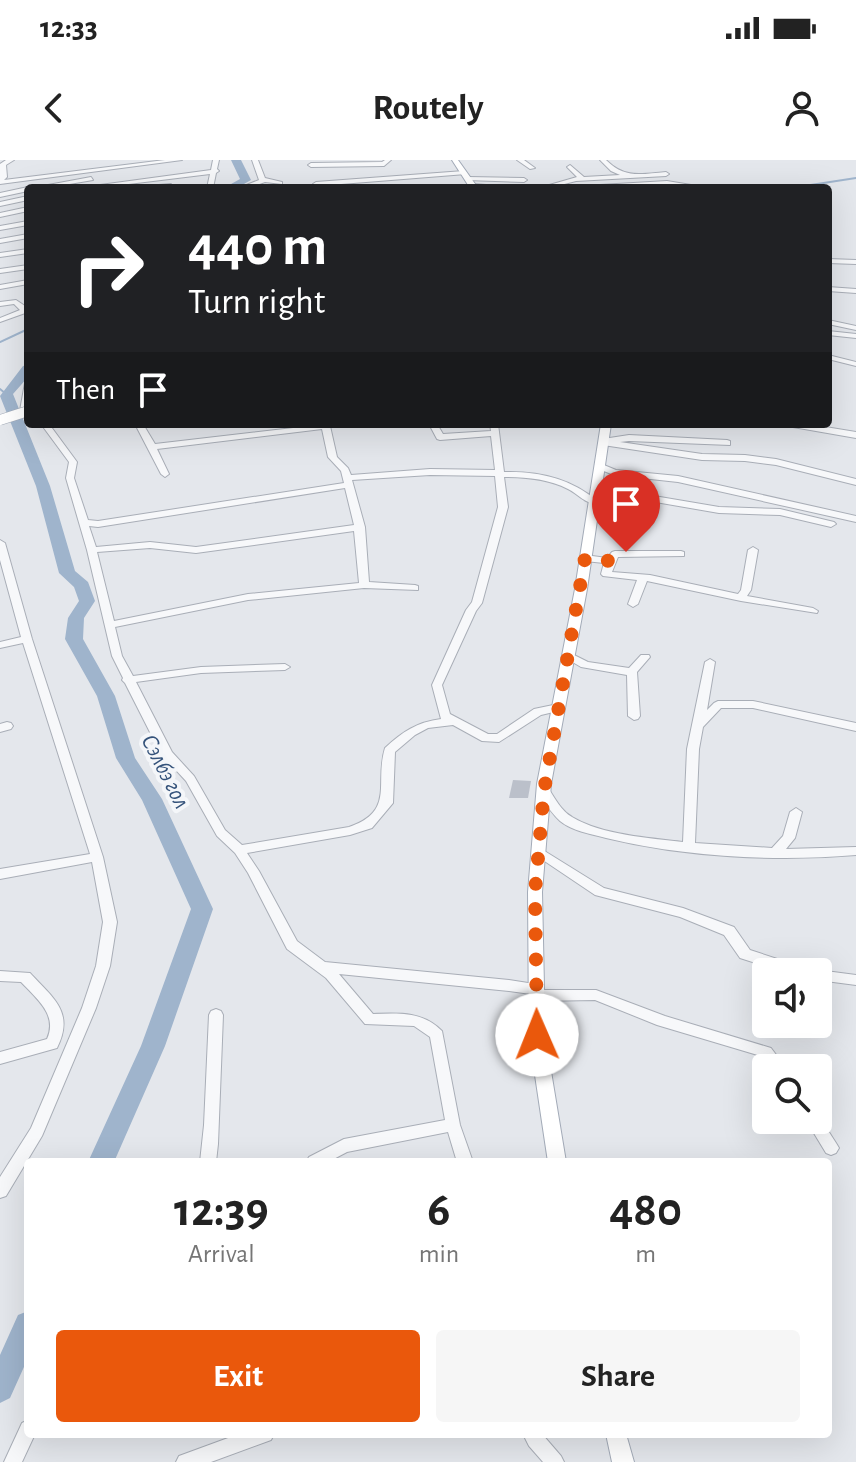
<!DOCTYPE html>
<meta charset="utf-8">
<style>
body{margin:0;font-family:"Alegreya Sans",sans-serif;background:#f6f6f6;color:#222;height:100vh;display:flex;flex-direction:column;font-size:30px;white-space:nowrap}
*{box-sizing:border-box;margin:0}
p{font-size:26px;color:#767676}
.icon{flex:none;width:44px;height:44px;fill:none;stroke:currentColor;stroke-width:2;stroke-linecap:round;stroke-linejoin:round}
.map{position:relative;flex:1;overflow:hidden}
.sheet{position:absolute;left:24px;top:998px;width:808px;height:280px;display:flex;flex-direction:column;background:#fff;border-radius:8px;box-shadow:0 8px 32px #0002}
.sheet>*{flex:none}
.top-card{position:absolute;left:24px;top:24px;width:808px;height:244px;border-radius:8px;box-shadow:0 8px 32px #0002;background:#202124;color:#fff;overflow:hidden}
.fabs{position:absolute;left:752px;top:798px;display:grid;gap:16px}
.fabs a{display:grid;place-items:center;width:80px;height:80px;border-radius:8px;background:#fff;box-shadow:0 8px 32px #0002;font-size:40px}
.pin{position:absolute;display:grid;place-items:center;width:68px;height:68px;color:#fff;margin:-82px -34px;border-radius:50% 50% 50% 0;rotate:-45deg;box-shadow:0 0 8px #0007}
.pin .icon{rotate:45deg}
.me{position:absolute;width:88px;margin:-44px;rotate:359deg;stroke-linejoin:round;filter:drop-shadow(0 0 6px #0008)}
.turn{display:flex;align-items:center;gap:28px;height:168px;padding:0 32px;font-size:36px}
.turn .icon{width:104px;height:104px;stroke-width:2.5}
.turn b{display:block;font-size:56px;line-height:68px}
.then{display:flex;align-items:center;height:76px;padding:0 32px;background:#0003;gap:16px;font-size:30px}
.eta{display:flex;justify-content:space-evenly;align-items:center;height:136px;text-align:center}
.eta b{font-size:48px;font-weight:600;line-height:56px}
.action{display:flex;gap:16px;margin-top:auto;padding:16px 32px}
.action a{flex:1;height:92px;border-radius:8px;background:#ea580c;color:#fff;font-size:32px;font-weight:600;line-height:92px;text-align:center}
.action a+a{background:#f6f6f6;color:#222}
.status{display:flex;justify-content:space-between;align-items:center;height:56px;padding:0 40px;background:#fff;direction:ltr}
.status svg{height:22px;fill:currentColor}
header{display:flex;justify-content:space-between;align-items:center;height:104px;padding:0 32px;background:#fff;font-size:36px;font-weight:600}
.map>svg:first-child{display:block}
</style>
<div class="status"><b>12:33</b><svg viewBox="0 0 49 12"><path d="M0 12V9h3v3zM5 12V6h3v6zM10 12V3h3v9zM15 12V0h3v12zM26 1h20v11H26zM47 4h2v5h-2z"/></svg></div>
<header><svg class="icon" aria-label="back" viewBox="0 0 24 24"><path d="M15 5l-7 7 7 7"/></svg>Routely<svg class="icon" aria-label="person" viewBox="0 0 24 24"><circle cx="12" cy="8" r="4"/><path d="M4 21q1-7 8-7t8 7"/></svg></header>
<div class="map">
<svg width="856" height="1302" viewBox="0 0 856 1302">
<rect width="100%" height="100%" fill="#e4e7ec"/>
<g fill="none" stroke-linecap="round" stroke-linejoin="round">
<path stroke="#9fb4cc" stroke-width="2" d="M791,28l65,-10
M0,182l28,-13
M0,229l6,5"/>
<path fill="#9fb4cc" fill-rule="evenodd" d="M231,0h10l10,20 -14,8h-13l16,-9z
M28,205v12l-15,17 37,92 25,85 13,11 7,19 -11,17 -1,21 32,57 20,62 27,41 51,110 -48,137 -51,116h-26l53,-116 50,-137 -49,-109 -26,-42 -19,-62 -32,-57 3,-21 11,-17 -5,-14 -15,-14 -23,-87 -36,-90 23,-30z
M28,1151v47l-18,40 -10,5v-48l18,-40z"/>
</g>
<path fill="#bbc0ca" d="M513,620l18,1 -3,17h-19z"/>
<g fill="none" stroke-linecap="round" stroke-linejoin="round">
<g stroke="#a9aeb7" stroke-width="2">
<path id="minor" d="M6,0h8l-8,5 1,12 -3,3 161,-20h17l-182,24v-20z
M213,0h6l-2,9 2,2 -3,2 -3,15h-6l3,-14 -114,14h-18l133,-18z
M252,0h6l7,18 17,4v2l-17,-2 -17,6h-9l20,-8z
M385,0h6l-7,6 -73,1 -3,-2 3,-2 71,-1z
M517,0h7l11,8 -5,1z
M600,0h6c19,19 35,14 60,12l3,2 -3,2 -90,5 -27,7h-10l38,-11 -10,-10 3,-2 14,12 36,-2 -9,-4z
M464,11l2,3 -150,12 -3,-2 3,-2z
M91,17l2,3 -47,8h-14z
M468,17l56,1 3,2 -3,2 -58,-2z
M667,21l30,5h57l3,2h-71l-19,-3 -87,3 3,-2z
M171,24l2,3 -30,1 3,-2z
M473,24l26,2 3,2 -31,-1z
M28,27l2,1h-2v3l-28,6v-4z
M28,36v4l-28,6v-4z
M28,47v4l-28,6v-4z
M28,61v4l-28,5v-4z
M28,74v4l-28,5v-4z
M28,89v4l-28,4v-4z
M828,99l28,1v4l-28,-1z
M28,105v4l-28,4v-4z
M28,120v4l-28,5v-4z
M828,127l28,2v4l-28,-2z
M16,140l12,8v4l-28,10v-4l20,-8 -6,-6 -14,2v-4z
M828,160l28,6v4l-28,-6z
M828,171l28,3v4l-28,-3z
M828,195l28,7v4l-28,-7z
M25,223h3v36l-9,-3z
M41,264h8l28,38 -3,16 14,42 10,1 246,-38 -3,-12 -13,-14 -6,-28 -165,20 12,25 -4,3 -4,-3 -26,-50h8l12,20 173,-20 2,2 7,31 11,11 3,7 79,-6 65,1 -4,-34 -51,4 -3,-1 -8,-15h8l6,10 48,-3 -1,-7h8l6,48c33,-1 66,6 92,28v4c-10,0 -18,-10 -28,-15 -19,-10 -42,-12 -64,-12l4,30 -26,96 -6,8 -34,74 8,29 38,20h9l37,-25 24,-5 6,4 -2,2 -21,5 -42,27 -17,-1 -29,-16 -25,3 -13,7 -20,17 -2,51 -21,25 -22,7 -103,18 12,18 38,70 28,21 184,18 32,5 1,5h54l69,26 106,32 15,20h-16l-9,-12 -104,-31 -62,-25 -58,1 -5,-1 -1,-6 -22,-3 -170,-17 34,40c26,-1 49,-3 69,17l18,94 13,37h-16l-9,-30 -101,20 -19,10h-22l3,-5 35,-18 101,-19 -15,-83 -16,-11 -49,-2 -39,-46 -39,-29 -39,-76 -13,-20 -18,-17 -31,-55 -25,-27 -36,-71 -3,-3 1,-2 -11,-22 -25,-106 -21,-72 3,-16zM430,315l65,1 3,31 -26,95 -6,8 -34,75 9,34c-24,3 -39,13 -56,29 -11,35 11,63 -36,79l-107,18 -17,-15 -31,-54 -22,-24 -36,-70 65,-9 84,-3 5,-3 -5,-3 -84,3 -68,9 -11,-20 -7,-29 133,-27 116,-12 54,2v-4l-3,-1 -46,-3 -4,-55 -13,-47zM345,328l9,37 -158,22 -46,-5 -54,5 -7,-21 9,1zM354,371l5,52 -111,11 -134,27 -17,-69 53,-4 46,5z
M789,264h18l49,8v6l-63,-11z
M629,275l98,5 3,1v4l-101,-4 -9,1 82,12 43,1 31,4 80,20v6l-80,-20 -31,-4 -43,-1 -99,-15 -4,-3 4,-3z
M599,303l17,7 62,6 178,40v6l-178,-40 -64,-7 -18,-7 -1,-2z
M595,326l124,21 61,2 54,13 2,2 -5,3 -51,-12 -61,-2 -127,-22 -1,-2z
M0,380l5,3 27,96 71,218 14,65 -7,44 -14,42 -54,128 -36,60 -6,2v-21l31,-49 51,-120 14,-42 7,-44 -11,-60 -92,17v-10l90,-15 -67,-211 -23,5v-6l21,-5 -21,-77z
M753,387l5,3 -7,40 -4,6 66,12 5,3 -1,2 -76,-12 -94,-20 -9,23 -5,3 -5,-3 9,-24 -34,-4 -2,-2 3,-11 -19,-2 -5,-3 5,-3 22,3 5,-6 3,-1h66l3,1v4l-66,1 -6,15 38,3 88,19 3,-4 7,-40z
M568,492l20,10 41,6 12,-13h8l1,2 -13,15 3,44 -2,3 -4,1 -6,-4 -1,-41 -46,-8 -17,-10 -1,-2 1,-2z
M710,499l5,3 -8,48 7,-7 4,-2h35l103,22v8l-103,-23h-32l-18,19 -4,22 -4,94 77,5 11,-12 7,-24 6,-4 6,4 -7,26 -9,11 70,-2v8c-80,7 -172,2 -250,-17 -15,-4 -34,-7 -46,-17 -9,-8 -16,-20 -22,-30l2,-3h8c7,10 13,23 24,29 30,18 77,21 111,25l4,-93 18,-87z
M7,562l4,1 2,3 -2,3 -11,3v-8z
M538,687l66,41 79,20 51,19 16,23 55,18 2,4h-23l-44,-14 -16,-23 -44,-18 -85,-22 -61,-41 -2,-3 2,-3z
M818,810l38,5v10l-38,-5v-8h-5z
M0,811l30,2c23,25 45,39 27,75l-57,16v-12l47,-13c11,-24 -10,-40 -26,-57l-21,-1z
M216,849l5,2 2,4 -5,129 -2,18h-16l4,-37 5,-110 2,-4z
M818,955l18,28 3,5 -3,5 -5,2 -5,-2 -17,-28 -2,-5h11z
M28,1260v14h7l-13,28h-18l18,-39z
M239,1274h35l-3,6 -60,22h-35l3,-6z
M523,1274h19l19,22 3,6h-21l-14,-16z"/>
</g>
<g stroke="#a3abb8" stroke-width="2">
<path id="major" d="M452,0h6l20,28h-8z
M601,264h10l-24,165 -36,195 -9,108 3,143 21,127h-18l-19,-127 -1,-143 9,-108 38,-195z
M606,1274h20l8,28h-22z"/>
</g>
<use href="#minor" fill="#f7f8fa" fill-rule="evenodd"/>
<use href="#major" fill="#fff" fill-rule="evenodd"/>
<g stroke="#a3abb8" stroke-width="11" stroke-linecap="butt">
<path id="major-bridge" d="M0,260l28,-9"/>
</g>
<use href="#major-bridge" stroke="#fff" stroke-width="10"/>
</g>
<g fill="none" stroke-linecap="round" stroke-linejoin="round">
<path stroke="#ea580c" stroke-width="14" stroke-dasharray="0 25.2" d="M537,875l-2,-143 9,-101 41,-233 25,3 5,-7 11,-2"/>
</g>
<g text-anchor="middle" stroke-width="8" stroke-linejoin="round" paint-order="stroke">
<g font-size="24" font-style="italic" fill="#34527a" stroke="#f4f6f9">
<text transform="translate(166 611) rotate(63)" y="8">Сэлбэ гол</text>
</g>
</g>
</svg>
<div class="fabs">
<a><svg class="icon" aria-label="sound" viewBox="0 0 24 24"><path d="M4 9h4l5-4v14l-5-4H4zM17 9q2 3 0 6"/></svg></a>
<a><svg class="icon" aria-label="search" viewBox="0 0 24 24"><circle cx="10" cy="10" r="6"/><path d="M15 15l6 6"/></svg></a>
</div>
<div class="pin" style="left:626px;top:392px;background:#d93025"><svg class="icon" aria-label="arrive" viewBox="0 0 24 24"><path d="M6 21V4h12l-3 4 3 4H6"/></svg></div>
<svg class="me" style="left:537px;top:875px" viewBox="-20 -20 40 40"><circle r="19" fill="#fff"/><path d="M0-13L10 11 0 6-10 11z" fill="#ea580c"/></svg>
<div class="top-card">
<div class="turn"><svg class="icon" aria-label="right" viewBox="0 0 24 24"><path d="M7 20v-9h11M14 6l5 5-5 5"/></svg><div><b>440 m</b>Turn right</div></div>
<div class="then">Then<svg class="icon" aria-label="arrive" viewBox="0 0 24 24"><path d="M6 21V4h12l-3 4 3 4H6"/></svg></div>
</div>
<section class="sheet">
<div class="eta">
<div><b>12:39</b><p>Arrival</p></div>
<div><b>6</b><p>min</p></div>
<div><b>480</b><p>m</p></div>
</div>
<div class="action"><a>Exit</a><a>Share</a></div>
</section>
</div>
